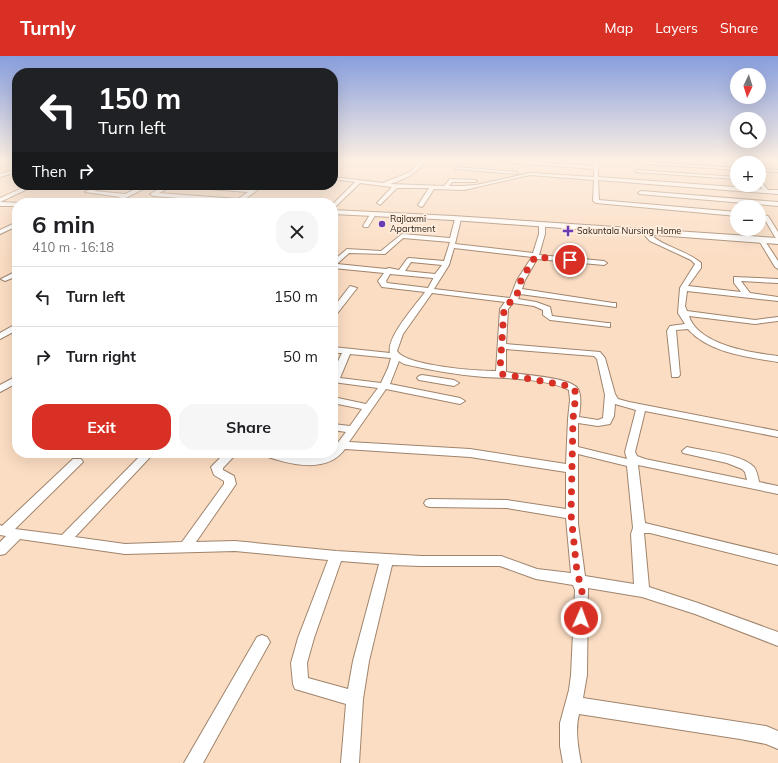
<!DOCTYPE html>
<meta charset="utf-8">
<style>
body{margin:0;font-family:Mulish,sans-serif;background:#f6f6f6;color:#202124;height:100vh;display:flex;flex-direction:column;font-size:15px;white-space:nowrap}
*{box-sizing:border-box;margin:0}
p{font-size:13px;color:#757577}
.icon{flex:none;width:22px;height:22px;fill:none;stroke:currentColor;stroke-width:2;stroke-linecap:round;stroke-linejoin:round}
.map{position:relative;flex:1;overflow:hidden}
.drawer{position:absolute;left:12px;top:142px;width:326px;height:260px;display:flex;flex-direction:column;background:#fff;border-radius:16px;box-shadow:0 4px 16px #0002}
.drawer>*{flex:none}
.banner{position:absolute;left:12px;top:12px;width:326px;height:122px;border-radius:16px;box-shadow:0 4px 16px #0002;background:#202124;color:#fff;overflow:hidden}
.needle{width:26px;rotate:184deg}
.controls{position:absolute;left:730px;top:12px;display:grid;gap:8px}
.controls a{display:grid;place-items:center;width:36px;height:36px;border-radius:50%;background:#fff;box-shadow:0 4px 16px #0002;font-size:20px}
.pin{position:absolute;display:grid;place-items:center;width:34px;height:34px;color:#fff;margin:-17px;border:2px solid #fff;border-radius:50%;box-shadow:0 1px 4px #0007}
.me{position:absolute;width:44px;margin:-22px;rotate:2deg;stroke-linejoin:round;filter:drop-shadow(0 0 3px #0008)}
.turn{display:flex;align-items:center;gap:14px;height:84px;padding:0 20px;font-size:18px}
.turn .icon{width:52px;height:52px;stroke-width:2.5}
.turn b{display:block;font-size:28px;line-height:34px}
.then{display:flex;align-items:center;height:38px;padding:0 20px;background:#0003;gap:8px;font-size:15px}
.round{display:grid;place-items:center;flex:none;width:42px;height:42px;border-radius:16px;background:#f6f6f6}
.headline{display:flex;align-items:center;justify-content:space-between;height:68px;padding:0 20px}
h1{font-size:24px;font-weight:700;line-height:30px}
.primary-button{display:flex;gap:8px;margin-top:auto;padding:8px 20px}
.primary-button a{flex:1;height:46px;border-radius:16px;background:#d93025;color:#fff;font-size:16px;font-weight:700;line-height:46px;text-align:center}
.primary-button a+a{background:#f6f6f6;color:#202124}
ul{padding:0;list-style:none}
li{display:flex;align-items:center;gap:12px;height:60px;padding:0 20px;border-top:1px solid #e0e0e0}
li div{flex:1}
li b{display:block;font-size:15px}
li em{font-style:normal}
header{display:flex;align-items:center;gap:24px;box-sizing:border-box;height:56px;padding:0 20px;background:#d93025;color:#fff}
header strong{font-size:19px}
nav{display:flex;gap:22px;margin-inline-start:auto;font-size:14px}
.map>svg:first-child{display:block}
</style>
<header>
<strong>Turnly</strong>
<nav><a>Map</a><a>Layers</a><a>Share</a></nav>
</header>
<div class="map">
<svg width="778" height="707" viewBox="0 0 778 707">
<rect width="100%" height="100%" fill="#fbddc3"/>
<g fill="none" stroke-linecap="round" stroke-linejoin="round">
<g stroke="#9f846c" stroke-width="2">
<path id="minor" d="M420,105h4c-7,14 -20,18 -34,23l54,2 6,-7 25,1 2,1 -2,1h-23l-3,4h15l12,-1 54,-12 64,4v-8l-91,-7 13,-1 78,5v-5h4v16l164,12 -3,-5v-5l9,11h10v4l-180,-14 1,20 138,12v4l-141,-13 -3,-2 1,-21 -64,-5 -66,15 -30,-1 -11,17 -2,1 -3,-2 11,-17h-32l-17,17 -3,-2 15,-16 -32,-4 -27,26v-5l22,-22 -22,-3v-2l50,6 27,-11z
M634,105l103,7v2l-101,-7z
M743,105h5l1,2h-5z
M457,111l59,5 2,1 -2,1 -61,-5z
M17,113v3l-17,5v-3z
M759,113l19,1v2l-19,-1z
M637,114l100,7v2l-102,-7z
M29,129h7l-36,17v-4z
M99,129h7l-12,6 31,3 19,-9h7l-35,18h-7l11,-6 -35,-5z
M166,129h28l58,4 6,-4h6l-24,18 -87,-7 -3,-2zM172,130l76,6 -10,7 -79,-6z
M641,135l137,11v4l-139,-12 -1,-1z
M371,157l5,1 -8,13h-4l-1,-1z
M759,158l9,2 10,16v7l-3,-2 -11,-19h-5z
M458,161l3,2 -6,25 78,9 6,-19v-9l3,-2 3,2v9l-6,21 65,6 3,2 -3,2 -67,-6 -12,21 -3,9 91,14h3v4l-96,-13 -2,5 18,3 14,5 2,9 55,7h3v4l-60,-7 -7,-5v-5l-9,-4 -21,-3 -5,6 -2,35 94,8 5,6 10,36 3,5 11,3 149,29v6l-133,-26 -10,41 2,4 8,3 102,21 -2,-8 -3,-3 -15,-6 -44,-10 -1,-2 5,-4c17,4 55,7 67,20 3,4 4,10 5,15l19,4v8l-140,-29 7,58 133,32v10l-128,-32h-6l5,54 49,16 80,29v14l-83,-32 -53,-17 -54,-9 -1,87 -4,23 183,28 12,5v18l-12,-5 -26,-5 -161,-25c-4,16 -1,33 2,49h-18l-3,-17v-23l9,-33 2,-15 4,-85 -2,-5 -37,-6 -36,-13h-79l-29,-1 -23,96 -6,38 -4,64h-18l5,-59 -51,-15 -2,-5 -2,-21 7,-25 30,-78 -93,-9 -110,3 -105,-15 -15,15 -5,1v-13l6,-6 -6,-1v-10l2,1 71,-67h8l2,3 -68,67 47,6 81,-82h11l-79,84 50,7 57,-2 42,-58v-3l-10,-6 -3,-8 14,-14h12l-14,15v2l11,6 2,8 -40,58 39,-1 101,10 85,5h80l36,13 34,4 -5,-55 -59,-10 -77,-1 -4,-1 -2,-3 2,-3 4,-1 77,1 59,9v-37l-96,-15 -125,-8c-19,26 -57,15 -83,6l-1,-2c17,0 33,5 50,5 8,0 15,-5 22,-5v-4l13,-17 -13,-2v-6l17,2 12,-17 -29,-6v-6l33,7 12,-16 -45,-6v-10l9,-19h-9v-6l57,6c-4,-16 26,-48 35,-61l-43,-5 -4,-6 6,-8 -51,-5v-7l14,-12 34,2 21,-17 48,4 5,-19zM403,182l47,4 -6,19 -35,-3 -2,1 -8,11 -10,-2 -3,1 -49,-5 12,-11 36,1zM454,192l78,9 -15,23 -7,18 -76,-9 15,-24zM411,206l31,3 -7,9 -30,-3zM390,218l43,4v1l-5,9 -41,-5 -1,-2zM432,237l73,9 -5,7 -4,62c-18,0 -90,-5 -99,-20l6,-17zM506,293l88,7 3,3 8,36 -2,23 -5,2 -19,-3c1,-9 3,-20 -1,-28 -6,-12 -58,-14 -72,-17zM350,298l41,4 -3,10 -7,15 -41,-5zM399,305l5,3c26,6 53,11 80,13 23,1 65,2 85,13l1,10 -2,19 -2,45 -96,-15 -121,-7 37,-53 74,15 5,-3 -5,-3 -70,-14zM615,348l21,6 -11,42 2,7 -49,-12v-24l20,3 12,-2 4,-8zM578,398l49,12 6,62 -2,6 3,50 -49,-8 -7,-52zM341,505l38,3 -26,97 -5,28 -40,-11 -1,-15 7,-25z
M17,166v4l-17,8v-4z
M643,175h4c14,16 38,18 54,32v5l-13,18 53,6 -7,-9v-6l44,2v4l-37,-2 9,12 28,4v4l-91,-10 -2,15 2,5 68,9 23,-3v4l-23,3 -66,-8c9,29 63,37 89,40v6c-30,-5 -69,-9 -90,-33l-12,1 4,45 -2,2h-6l-5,-46 3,-5 15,-2 -7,-11 2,-25 15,-24 -4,-4 -41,-19 -8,-9z
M761,181l2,1 15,23v8l-3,-2 -17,-28z
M17,215v5l-12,5 -4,-2z
M350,230l7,2 -21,27h-3v-7z
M14,269h3v5l-17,9v-6z
M422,319l32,5 5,3 -5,3 -35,-6 -2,-2 2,-2z
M17,320v7l-17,9v-7z
M262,579l5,2 3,5 -67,121h-19l73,-126z"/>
</g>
<g stroke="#9f846c" stroke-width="2">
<path id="secondary" d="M0,146l20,1h-3v3h-17z
M333,154l120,6 325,22v6l-325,-24 -120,-6z"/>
</g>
<use href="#minor" fill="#fff" fill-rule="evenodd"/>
<use href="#secondary" fill="#fff" fill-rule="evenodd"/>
</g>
<linearGradient id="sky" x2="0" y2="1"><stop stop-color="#879ede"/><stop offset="0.51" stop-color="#fdf0e4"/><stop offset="1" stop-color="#fdf0e4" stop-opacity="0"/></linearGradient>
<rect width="778" height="204" fill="url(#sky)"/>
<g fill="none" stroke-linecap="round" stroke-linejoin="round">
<path stroke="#d93025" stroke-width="7" stroke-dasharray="0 12.6" d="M570,204l-35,-3 -14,23 -5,18 -10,7 -2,4 -4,61 2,4 62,11 9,3 3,5 -3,26 -2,95 6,58 5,18 -1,28"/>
</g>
<g fill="#6b3db5" stroke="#ffeddd" stroke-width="1.5">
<circle cx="382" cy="168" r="4"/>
<path d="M566 169h4v4h4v4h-4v4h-4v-4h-4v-4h4z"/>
</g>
<g text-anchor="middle" stroke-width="3.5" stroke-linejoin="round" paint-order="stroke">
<g font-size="9" fill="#2f241a" stroke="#ffeddd" text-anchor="start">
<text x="390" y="166">Rajlaxmi<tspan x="390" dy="10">Apartment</tspan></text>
<text x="577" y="178">Sakuntala Nursing Home</text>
</g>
</g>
</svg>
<div class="controls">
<a><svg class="needle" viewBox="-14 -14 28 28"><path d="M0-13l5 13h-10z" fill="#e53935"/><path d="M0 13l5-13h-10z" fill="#757577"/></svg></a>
<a><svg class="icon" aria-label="search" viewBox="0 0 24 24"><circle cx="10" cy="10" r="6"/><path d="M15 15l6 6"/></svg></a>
<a>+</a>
<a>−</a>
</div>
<div class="pin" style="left:570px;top:204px;background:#d93025"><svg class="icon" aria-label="arrive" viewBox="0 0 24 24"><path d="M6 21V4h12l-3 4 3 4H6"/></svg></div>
<svg class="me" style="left:581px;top:562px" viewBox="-20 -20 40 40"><circle r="17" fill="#d93025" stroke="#fff" stroke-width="3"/><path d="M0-11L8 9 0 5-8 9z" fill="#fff"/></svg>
<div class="banner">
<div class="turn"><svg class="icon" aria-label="left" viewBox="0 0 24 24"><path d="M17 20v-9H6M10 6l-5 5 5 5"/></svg><div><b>150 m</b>Turn left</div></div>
<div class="then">Then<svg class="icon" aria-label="right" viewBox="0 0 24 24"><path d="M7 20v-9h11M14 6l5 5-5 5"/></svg></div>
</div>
<section class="drawer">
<div class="headline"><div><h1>6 min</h1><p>410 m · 16:18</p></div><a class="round"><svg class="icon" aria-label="close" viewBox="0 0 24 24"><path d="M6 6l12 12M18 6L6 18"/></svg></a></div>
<ul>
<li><svg class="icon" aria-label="left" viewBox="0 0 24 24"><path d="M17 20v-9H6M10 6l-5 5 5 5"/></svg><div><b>Turn left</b></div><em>150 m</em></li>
<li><svg class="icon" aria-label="right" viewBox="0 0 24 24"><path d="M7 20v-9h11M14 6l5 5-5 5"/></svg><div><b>Turn right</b></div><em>50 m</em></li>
</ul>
<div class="primary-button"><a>Exit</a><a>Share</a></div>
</section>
</div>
